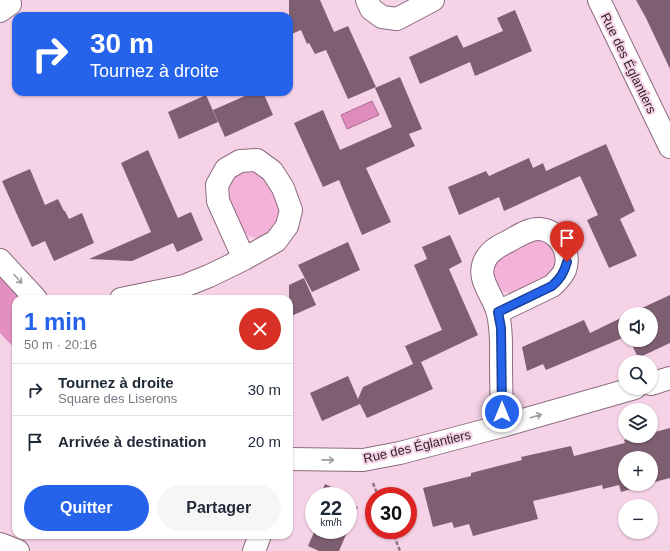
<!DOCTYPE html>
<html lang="fr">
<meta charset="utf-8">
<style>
body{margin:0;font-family:Arial,sans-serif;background:#f6f6f7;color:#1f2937;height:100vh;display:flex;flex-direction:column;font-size:15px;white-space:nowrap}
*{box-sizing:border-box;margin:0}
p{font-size:13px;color:#747a83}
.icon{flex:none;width:22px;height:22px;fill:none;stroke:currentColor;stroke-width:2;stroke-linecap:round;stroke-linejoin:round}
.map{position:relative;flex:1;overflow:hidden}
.panel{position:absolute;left:12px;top:295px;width:281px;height:244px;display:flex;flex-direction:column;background:#fff;border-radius:12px;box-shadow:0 1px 3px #0004}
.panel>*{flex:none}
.hud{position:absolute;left:12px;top:12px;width:281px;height:84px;border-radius:12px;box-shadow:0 1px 3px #0004;background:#2563eb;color:#fff;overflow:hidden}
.buttons{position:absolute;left:618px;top:307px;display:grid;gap:8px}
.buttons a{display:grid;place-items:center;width:40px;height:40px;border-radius:50%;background:#fff;box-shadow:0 1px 3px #0004;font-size:20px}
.speed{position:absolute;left:305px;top:487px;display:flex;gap:8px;font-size:20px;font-weight:700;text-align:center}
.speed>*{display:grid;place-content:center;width:52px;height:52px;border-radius:50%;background:#fff;box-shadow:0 1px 3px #0004;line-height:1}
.speed small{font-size:10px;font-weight:400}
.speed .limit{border:6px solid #d22;background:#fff;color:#111}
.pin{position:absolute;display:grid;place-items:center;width:34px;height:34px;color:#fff;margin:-41px -17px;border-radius:50% 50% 50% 0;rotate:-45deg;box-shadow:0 0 4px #0007}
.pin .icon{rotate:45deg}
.me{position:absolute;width:44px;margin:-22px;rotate:0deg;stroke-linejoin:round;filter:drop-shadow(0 0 3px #0008)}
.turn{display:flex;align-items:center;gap:14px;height:84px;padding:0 12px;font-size:18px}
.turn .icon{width:52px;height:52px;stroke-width:2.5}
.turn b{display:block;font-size:28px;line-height:34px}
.round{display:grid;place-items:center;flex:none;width:42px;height:42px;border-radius:21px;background:#f6f6f7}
.headline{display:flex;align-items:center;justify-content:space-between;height:68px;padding:0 12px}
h1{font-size:24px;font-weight:700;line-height:30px;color:#2563eb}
.button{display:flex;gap:8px;margin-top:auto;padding:8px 12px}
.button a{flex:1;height:46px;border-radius:24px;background:#2563eb;color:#fff;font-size:16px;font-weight:700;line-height:46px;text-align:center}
.button a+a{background:#f6f6f7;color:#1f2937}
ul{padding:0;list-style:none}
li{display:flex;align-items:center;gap:12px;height:52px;padding:0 12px;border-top:1px solid #e0e1e3}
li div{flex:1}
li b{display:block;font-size:15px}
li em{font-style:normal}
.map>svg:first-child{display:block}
</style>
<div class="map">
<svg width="670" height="551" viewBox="0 0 670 551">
<rect width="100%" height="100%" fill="#f6d2e6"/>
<path fill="#f4b2d9" d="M253,169l16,13 10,22 1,10 -7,16 -8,6 -8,2 -8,-2 -6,-4 -15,-27 -2,-21 11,-14z
M533,238l14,2 12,20 -8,17 -33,15 -8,1 -9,-2 -8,-7 -1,-19 5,-8z"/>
<path fill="#e38fc2" d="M0,272l24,27h-8v51l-16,-17z"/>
<path fill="#df8bbe" stroke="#ab6c92" d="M372,101l7,14 -32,14 -6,-14z"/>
<path fill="#7e5f71" d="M289,0h31l14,32 14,-6 28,61 -28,12 -22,-49 -11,4 -6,-11 -2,1 -6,-14 -12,5z
M636,0h34v69l-24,-51z
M515,10l17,41 -57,25 -5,-14 -50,22 -11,-27 48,-22 9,18 -3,-5 40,-17 -6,-13z
M400,77l22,52 -13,5 6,12 -49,22 25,54 -29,13 -23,-55 -16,7 -29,-64 29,-13 17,40 52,-23 -17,-39z
M254,92h9l10,23 -48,22 -12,-27z
M206,95l12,27 -39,17 -11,-27z
M606,144l29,67 -15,8 17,37 -28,12 -22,-48 11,-5 -18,-39 -76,35 -5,-14 -40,18 -11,-28 38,-16 3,5 40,-18 4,10 10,-5 3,8z
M148,150l30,68 13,-6 12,28 -26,12 -4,-9 -41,18 -43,-2 62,-27 -30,-69z
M30,169l15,36 13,-6 6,12h1l4,8 13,-6 12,30 -40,18 -9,-20 -13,6 -13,-28 -17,-38z
M450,235l12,27 -13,7 29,66 -57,27 12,27 -66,29 -7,-14 -38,17 -12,-28 38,-17 10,23 5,-12 50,-23 -8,-18 37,-16 -28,-65 13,-6 -5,-12z
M348,242l12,28 -48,22 -14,-27z
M304,278l12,27 -27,12v-32z
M670,295v48l-32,15 -8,-18h21v-26h-22z
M625,316v21l-79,33 -3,-6 -16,7 -5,-24 62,-27 6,13z
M670,428v50l-19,5v-25h-26v26h23l-27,8 -2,-7 -16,4 -1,-4 -69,16 5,18 -65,17 -4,-12 -15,4 -2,-6 -19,5 -10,-39 48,-12v-3l51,-13 -1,-3 50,-11 3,10 51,-13 -1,-3 13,-4h14v-3z
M325,484l20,9 -1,3h-24z
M348,504l10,3 -10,22z
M315,530h33l-9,21h-20l-11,-5z"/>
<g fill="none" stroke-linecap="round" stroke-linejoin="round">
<g stroke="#8b6b7e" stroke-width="24">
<path id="minor" d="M367,0l4,9 11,8 15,2 36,-19
M599,0l71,147
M0,11l10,-7 -4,-4
M0,260l36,39
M121,299l63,-13 25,-10 35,-17 32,-18 11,-15 4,-16 -8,-22 -11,-17 -15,-11 -17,1 -14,8 -9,16 1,16 26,58
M498,312l54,-26c5,-5 10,-9 13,-16 6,-18 -6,-39 -25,-41 -11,-1 -22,7 -31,12 -8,4 -17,8 -22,16 -14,20 7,38 11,57 4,16 3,32 3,48 0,22 1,43 1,64
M651,384l19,-6
M289,459l74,1 37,-7 102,-27 133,-38
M0,544l18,7
M254,551l6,-16"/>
</g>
<path stroke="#8c7482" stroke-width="2.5" stroke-dasharray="4 2" stroke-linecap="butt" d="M373,483l5,13
M392,530l8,21"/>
<use href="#minor" stroke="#fff" stroke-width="22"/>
</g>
<defs><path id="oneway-shaft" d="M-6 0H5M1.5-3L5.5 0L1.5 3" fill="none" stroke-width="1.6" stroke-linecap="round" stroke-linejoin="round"/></defs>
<g stroke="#a29ca0">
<use href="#oneway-shaft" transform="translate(18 279) rotate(48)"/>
<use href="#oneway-shaft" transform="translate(536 416) rotate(-16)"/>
<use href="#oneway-shaft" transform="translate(328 460) rotate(1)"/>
</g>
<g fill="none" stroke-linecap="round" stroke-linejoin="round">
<g stroke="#184099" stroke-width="10">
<path id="route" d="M502,412l-1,-84 -3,-16 54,-26c8,-7 12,-13 15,-24"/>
</g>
<use href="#route" stroke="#2563eb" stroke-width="7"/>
</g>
<g text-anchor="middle" stroke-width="4" stroke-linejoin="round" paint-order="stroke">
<g font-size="13" fill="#31242c" stroke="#f6d2e6">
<text transform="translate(629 63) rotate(64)" y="5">Rue des Églantiers</text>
<text transform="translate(417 446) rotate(-13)" y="5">Rue des Églantiers</text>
</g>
</g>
</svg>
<div class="buttons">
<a><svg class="icon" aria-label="sound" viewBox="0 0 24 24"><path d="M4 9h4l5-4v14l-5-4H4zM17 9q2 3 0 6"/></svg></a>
<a><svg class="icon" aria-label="search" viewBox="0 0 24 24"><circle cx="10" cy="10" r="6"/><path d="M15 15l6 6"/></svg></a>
<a><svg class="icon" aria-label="layers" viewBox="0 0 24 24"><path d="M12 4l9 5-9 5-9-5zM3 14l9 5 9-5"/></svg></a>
<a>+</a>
<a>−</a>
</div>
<div class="speed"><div>22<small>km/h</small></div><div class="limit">30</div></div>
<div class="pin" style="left:567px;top:262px;background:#d93025"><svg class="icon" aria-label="arrive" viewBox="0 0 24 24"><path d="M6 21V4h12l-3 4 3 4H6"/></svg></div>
<svg class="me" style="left:502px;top:412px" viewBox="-20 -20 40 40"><circle r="17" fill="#2563eb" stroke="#fff" stroke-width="3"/><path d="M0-11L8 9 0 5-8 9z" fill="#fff"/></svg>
<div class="hud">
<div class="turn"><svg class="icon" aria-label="right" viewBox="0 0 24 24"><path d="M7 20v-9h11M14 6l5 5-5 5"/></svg><div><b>30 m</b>Tournez à droite</div></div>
</div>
<section class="panel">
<div class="headline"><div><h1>1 min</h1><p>50 m · 20:16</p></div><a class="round" style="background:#d93025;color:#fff"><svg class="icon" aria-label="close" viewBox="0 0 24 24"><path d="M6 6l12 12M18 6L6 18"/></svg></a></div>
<ul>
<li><svg class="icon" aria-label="right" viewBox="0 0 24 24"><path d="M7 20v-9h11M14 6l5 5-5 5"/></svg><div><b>Tournez à droite</b><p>Square des Liserons</p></div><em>30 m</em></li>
<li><svg class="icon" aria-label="arrive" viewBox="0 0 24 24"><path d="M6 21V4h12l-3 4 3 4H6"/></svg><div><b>Arrivée à destination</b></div><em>20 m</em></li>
</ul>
<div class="button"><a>Quitter</a><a>Partager</a></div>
</section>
</div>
